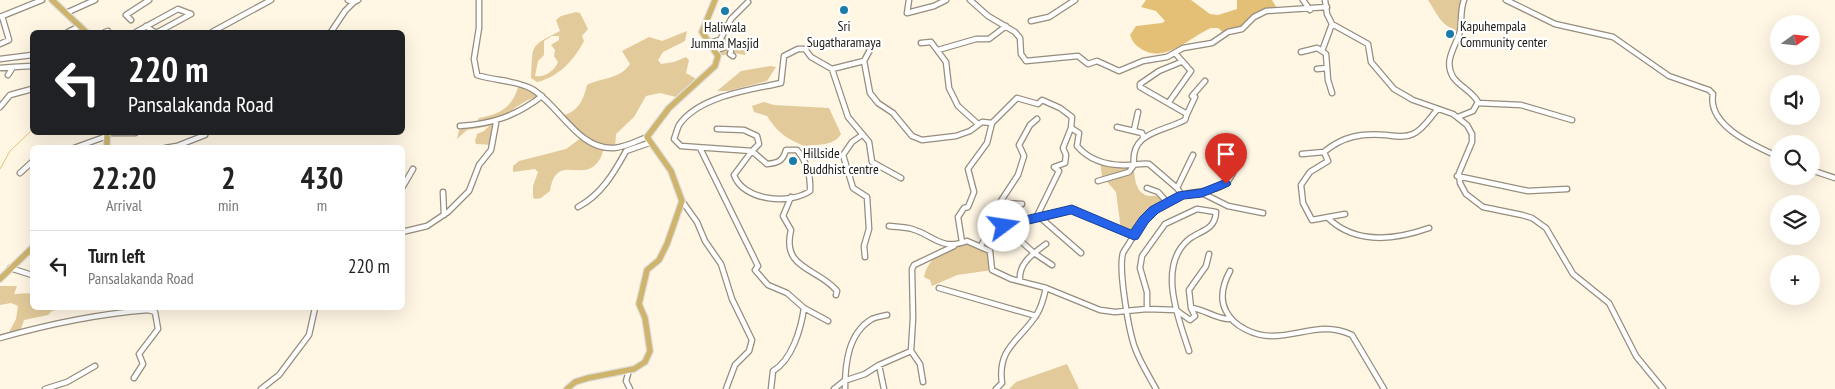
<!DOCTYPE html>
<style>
body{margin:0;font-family:"PT Sans Narrow",sans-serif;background:#f6f6f6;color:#222;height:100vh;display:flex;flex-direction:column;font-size:19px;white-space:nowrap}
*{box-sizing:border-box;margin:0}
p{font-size:16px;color:#767676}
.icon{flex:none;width:28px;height:28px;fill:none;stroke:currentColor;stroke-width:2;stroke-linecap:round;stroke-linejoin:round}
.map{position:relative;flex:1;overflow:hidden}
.details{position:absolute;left:30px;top:145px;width:375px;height:165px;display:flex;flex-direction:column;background:#fff;border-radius:8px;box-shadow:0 5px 20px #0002}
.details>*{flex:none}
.top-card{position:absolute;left:30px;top:30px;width:375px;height:105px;border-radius:8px;box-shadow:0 5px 20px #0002;background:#202124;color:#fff;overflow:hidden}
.needle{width:32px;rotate:75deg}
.controls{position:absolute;left:1770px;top:15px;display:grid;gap:10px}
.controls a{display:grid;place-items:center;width:50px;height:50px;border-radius:50%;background:#fff;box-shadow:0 5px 20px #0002;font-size:25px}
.pin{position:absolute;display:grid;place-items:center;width:42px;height:42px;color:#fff;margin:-51px -21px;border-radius:50% 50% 50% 0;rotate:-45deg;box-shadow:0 0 5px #0007}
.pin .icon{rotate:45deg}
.me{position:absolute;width:55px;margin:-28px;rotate:76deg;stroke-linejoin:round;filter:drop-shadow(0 0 4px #0008)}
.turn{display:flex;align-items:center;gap:18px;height:105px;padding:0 15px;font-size:22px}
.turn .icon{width:65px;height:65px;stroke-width:2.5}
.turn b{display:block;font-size:35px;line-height:42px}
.eta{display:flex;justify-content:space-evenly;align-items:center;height:85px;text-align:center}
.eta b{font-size:30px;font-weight:800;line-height:35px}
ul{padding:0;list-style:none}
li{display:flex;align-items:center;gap:15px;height:70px;padding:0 15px;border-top:1px solid #e0e0e0}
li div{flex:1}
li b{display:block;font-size:19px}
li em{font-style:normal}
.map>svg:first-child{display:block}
</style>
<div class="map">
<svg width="1835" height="389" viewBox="0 0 1835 389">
<rect width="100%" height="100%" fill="#fff6e4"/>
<path fill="#e2ca9a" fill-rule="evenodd" d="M1428,0h36l-4,31c-19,-4 -22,-16 -32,-31z
M576,12l4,1 8,16 -6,7 2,5c-10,19 -25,36 -47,41l-6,-4c2,-35 -2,-31 29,-47l-4,-11 5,-4zM552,36h7v4l-8,5 4,5 -1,6 4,6c-3,8 -13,16 -23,14l3,-15 6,-6v-14z
M687,31l-2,10 -22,11 -5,8 3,4 13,-2 12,-5 3,3 -3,13 14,8 -20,17 -20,-5 -14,3 -12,21 -18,17 -1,14 -11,-1c-1,5 -3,11 -6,15 -16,21 -42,-10 -48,29l-9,7 -6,1 -2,-2v-11l5,-14 -3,-3 -22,3v-6l6,-5 47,-12 15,-11 -18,-22c16,-6 20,-15 24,-31 16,-8 32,-5 43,-21l-8,-13 27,-14 13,4z
M723,36l12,1 13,9 -3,9 -10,-2 -17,3 -2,-4 8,-6z
M770,66l6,1 -9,14 -39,10h-11l24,-20z
M519,84l23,12c-26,3 -32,26 -65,26l2,-4c22,-4 34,-11 40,-34z
M764,102l10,3 55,3 12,26c-8,13 -25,10 -37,12 -17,-7 -27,-14 -37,-30l-13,-4 -2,-6z
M496,123l-4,22 -16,-1 -1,-3 2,-7 7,-3 5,-5 -22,4 -10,9 3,-13z
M1100,162l34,3c0,11 1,29 15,31 5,0 8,-1 13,1l6,6 -14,7 -20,26 -13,-6 -5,-38 -14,-16z
M967,241l23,10 2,19 -35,5 -25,11 -2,-6 -6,-3c3,-19 25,-32 43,-36z
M0,286h17l-3,8 18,-1v15h32l-12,3 -4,4 -24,5 -4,12 -13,4 9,-17 2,-13 -7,-3 -11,2z
M1067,364l12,25h-70l7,-7z"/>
<path fill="#e4c077" d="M1146,0h45l19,14 8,1 19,-6v-9h35l6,10 -24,7 -12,12 -17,5 -7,-6h-7c-21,9 -45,35 -68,22 -7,-4 -10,-7 -13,-15l6,-9 26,-3 3,-2 -9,-10 -15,-4z"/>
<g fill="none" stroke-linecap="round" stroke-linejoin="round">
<path stroke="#e6c279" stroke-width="1" d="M0,169l10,-18 22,-21"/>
<g stroke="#958d7d" stroke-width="7">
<path id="minor" d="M348,0l6,2 4,-2
M479,0v28l-5,31 3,16c18,6 39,5 55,14 28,17 46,61 82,59 12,-1 23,-7 33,-11
M909,0l-2,13 27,-7 12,-6
M970,0l18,16 27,16 5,6 1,16 5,7 52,-5 10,8 9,-3 22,10 24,-10 24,-4 16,-9 29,-5 16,-11 14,-3 12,-12 12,-6 61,-4
M1303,0l7,10
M1325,0l2,14 5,10 36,20 3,18 23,27 19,11 40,14 14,11 5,9v8l-13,31 1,10 6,11 17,13 39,8 10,3 14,10 27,46 36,29 27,53 27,33
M1506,0l49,24 58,13 56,39 40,14 4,4c-6,32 42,52 66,63
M66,13l29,-13
M0,17l42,-17
M131,20l-5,-5 23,-15
M1031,21l18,-4 26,-17
M146,26l8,6h4l33,-18
M68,32l12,-6
M105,32l3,-1
M136,32l42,-23 13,5
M212,32l59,-32
M331,32l14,-21 9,-9
M709,43l11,-3 11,-21 17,-17
M921,43l10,-1 15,20 3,26 9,18 20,18
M0,44l9,-4 -7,-24
M871,48l-7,13 6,32 8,10 15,10 19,23 10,4 34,-4 14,-5 12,-9 10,1
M938,50l38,-11h13l17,-13
M715,51l15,-6 2,2 -2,7 3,2
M1322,51l4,3 2,26 4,13
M1301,52l16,-4 5,3 10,-27
M0,59l32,-4
M0,68l13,-1
M832,69l16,48 21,25 3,20 29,16
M1317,69l10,-1
M8,75l5,-8 19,-1
M1169,102l22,-31 -16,-18
M1478,103l43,2 51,15
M0,107l10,-12 22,-6
M1187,114l8,-17 -3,-1 13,-15
M1458,117l15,-6 5,-9c-6,-11 -18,-15 -25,-25 -10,-17 3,-30 7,-46 2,-10 0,-21 4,-31
M460,126c32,-2 56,-10 82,-30
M1117,127l25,6 1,3
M1071,128l8,5 -2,13c13,15 32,20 52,19 7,0 13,-2 20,-1l28,24 5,7
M717,129l27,1 13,6 2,8 -7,7
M1134,130l4,-18
M107,133h28
M862,135l-10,7 -9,13 10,33 14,9 2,32 -5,17 1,11
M74,148l33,-12
M165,148l12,-2 28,-11
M700,148l58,118 -3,4 13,15 19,8 17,15c-3,21 -12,52 -31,63l-2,18
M786,150h11c10,12 14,25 13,41 -20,14 -67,10 -76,-16l18,-24 15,13c11,-1 16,-3 19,-14z
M752,151l-71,-5 -7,-7c2,-5 3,-10 5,-14 20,-29 71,-35 102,-42l3,-27 14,-7h7l6,8 21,12 32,-8
M1302,154l22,-2
M1811,170l24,8
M20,173l12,-11
M1457,176l71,15 39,-2
M1098,181l31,-9 5,-7c-4,-33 28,-33 51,-45l2,-6 -47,-27v-3l19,-13 22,-9
M402,188l11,-19
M1147,188l11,4 10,11
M1177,188l16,-33
M443,192l1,23
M1202,193l26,13 35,7
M791,197l-8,19 8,14c-10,40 28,38 46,61l-1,4
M682,201l15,21 8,19 16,23 11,35 20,41 -3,11 -14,14 -9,24
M1001,203l21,1
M578,207c23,-12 36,-34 48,-56l23,-8
M1345,214l-33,6 -9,-17 -2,-18 9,-13 18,-11 -4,-9c19,-16 38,-19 62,-17 9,1 19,3 27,-1 11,-5 17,-17 25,-25
M1328,218c28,27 67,22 101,10
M889,226c7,1 16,1 23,3 23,7 29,22 55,12l23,10 2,19 19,9 35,9 54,22 15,2 32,-3 29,1 14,10 5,-4 -4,-8c14,1 24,11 38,11
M1004,226l30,27 18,12
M993,228l79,-18 62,26
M402,232l25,-6 21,-14 21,-21 10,-26 12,-15 5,-27
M962,242l-4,-25 6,-9 4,-1 6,-15 -6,-23 19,-26 5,-20 25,-25 21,6 4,-4 18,8 12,9 -1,11 -8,20 3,7 -1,8 -11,4 5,4 -23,47 6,1 39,34
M981,246l8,-16 4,-2 2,-18 23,-35 6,-19 -5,-11 11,-20 7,-6
M10,268l22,7
M1230,271c-7,13 -11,27 -4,40 8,16 29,25 46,25 29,0 50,-15 80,-1l32,54
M1020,281c-2,-18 13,-27 26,-37
M939,288l97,28
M804,308l24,13
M1191,308l-2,-18 17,-24 3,-12
M1147,309v-17l-7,-24 2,-12 23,-32 32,-15 19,3c-1,19 -16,18 -28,28 -31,27 -9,80 1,111
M0,338c49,-14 97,-24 148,-28l7,2 3,17 -19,25 4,10 -9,14
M879,365l5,24
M628,374l-2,7 4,8
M923,382l-3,-18 -9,-13 2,-33 -1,-49 2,-4 40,-19
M45,389l22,-7 28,-16
M261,389l18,-14 30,-40 6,-27
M834,389l10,-8 21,-7 14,-9 32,-14
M845,389c0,-25 3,-56 27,-70 4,-2 10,-3 15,-4
M996,389l6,-6c-5,-36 19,-43 35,-69 5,-8 7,-17 9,-26
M1156,389c-7,-13 -16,-27 -21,-41 -6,-16 -17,-79 -12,-95 2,-4 6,-9 8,-13 13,-20 26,-36 50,-45 21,-7 44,2 54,-27l-9,-11"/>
</g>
<g stroke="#dfdfde" stroke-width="8">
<path id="major" d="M52,0l34,32
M107,132v16
M0,279l32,-31
M567,389l8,-7 13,-4 46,-9 11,-7 5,-11 -5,-33 -6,-14 8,-34 12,-10 8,-16 15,-43 -11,-30 -24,-34 22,-29 46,-42 3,-10 -16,-24 13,-32"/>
</g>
<use href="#minor" stroke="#fff" stroke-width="4.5"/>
<use href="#major" stroke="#ceb46d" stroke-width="5.5"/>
</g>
<path fill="#2563eb" stroke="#184099" d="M1226,179l3,2 2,3 -2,2 -27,11 -18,2 -26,14 -10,10 -10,16 -4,1 -63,-26 -67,16 -6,-4 6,-5 68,-16 59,25 9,-13 10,-10 28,-15 23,-3z"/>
<g fill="#1a7ca8" stroke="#fff" stroke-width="2">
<circle cx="844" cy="10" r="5"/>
<circle cx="725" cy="11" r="5"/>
<circle cx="1450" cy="34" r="5"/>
<circle cx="793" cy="161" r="5"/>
</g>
<g text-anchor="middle" stroke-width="4.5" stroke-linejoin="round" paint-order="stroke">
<g font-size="14" fill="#1d1a14" stroke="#fff">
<text x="844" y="31">Sri<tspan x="844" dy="16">Sugatharamaya</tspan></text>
<text x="1460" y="31" text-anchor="start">Kapuhempala<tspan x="1460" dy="16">Community center</tspan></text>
<text x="725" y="32">Haliwala<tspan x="725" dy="16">Jumma Masjid</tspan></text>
<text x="803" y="158" text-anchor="start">Hillside<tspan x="803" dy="16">Buddhist centre</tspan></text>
</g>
</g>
</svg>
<div class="controls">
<a><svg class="needle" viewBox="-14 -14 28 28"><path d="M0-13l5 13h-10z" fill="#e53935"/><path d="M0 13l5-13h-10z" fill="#767676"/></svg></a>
<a><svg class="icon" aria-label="sound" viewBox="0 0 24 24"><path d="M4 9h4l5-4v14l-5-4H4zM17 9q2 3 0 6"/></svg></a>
<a><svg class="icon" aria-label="search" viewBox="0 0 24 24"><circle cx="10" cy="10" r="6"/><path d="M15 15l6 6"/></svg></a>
<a><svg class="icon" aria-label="layers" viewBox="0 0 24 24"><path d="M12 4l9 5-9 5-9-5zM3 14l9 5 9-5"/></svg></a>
<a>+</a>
</div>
<div class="pin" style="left:1226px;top:184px;background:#d93025"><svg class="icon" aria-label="arrive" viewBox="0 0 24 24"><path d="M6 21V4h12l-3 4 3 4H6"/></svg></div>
<svg class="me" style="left:1004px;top:226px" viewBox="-20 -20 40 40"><circle r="19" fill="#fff"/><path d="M0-13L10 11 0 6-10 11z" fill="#2563eb"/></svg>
<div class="top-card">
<div class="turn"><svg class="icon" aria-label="left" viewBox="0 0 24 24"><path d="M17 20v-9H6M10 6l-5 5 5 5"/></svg><div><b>220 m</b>Pansalakanda Road</div></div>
</div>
<section class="details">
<div class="eta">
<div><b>22:20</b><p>Arrival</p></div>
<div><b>2</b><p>min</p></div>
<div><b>430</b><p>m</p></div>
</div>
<ul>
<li><svg class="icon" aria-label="left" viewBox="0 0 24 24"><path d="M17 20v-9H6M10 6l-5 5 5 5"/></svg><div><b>Turn left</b><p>Pansalakanda Road</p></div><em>220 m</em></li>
</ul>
</section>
</div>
